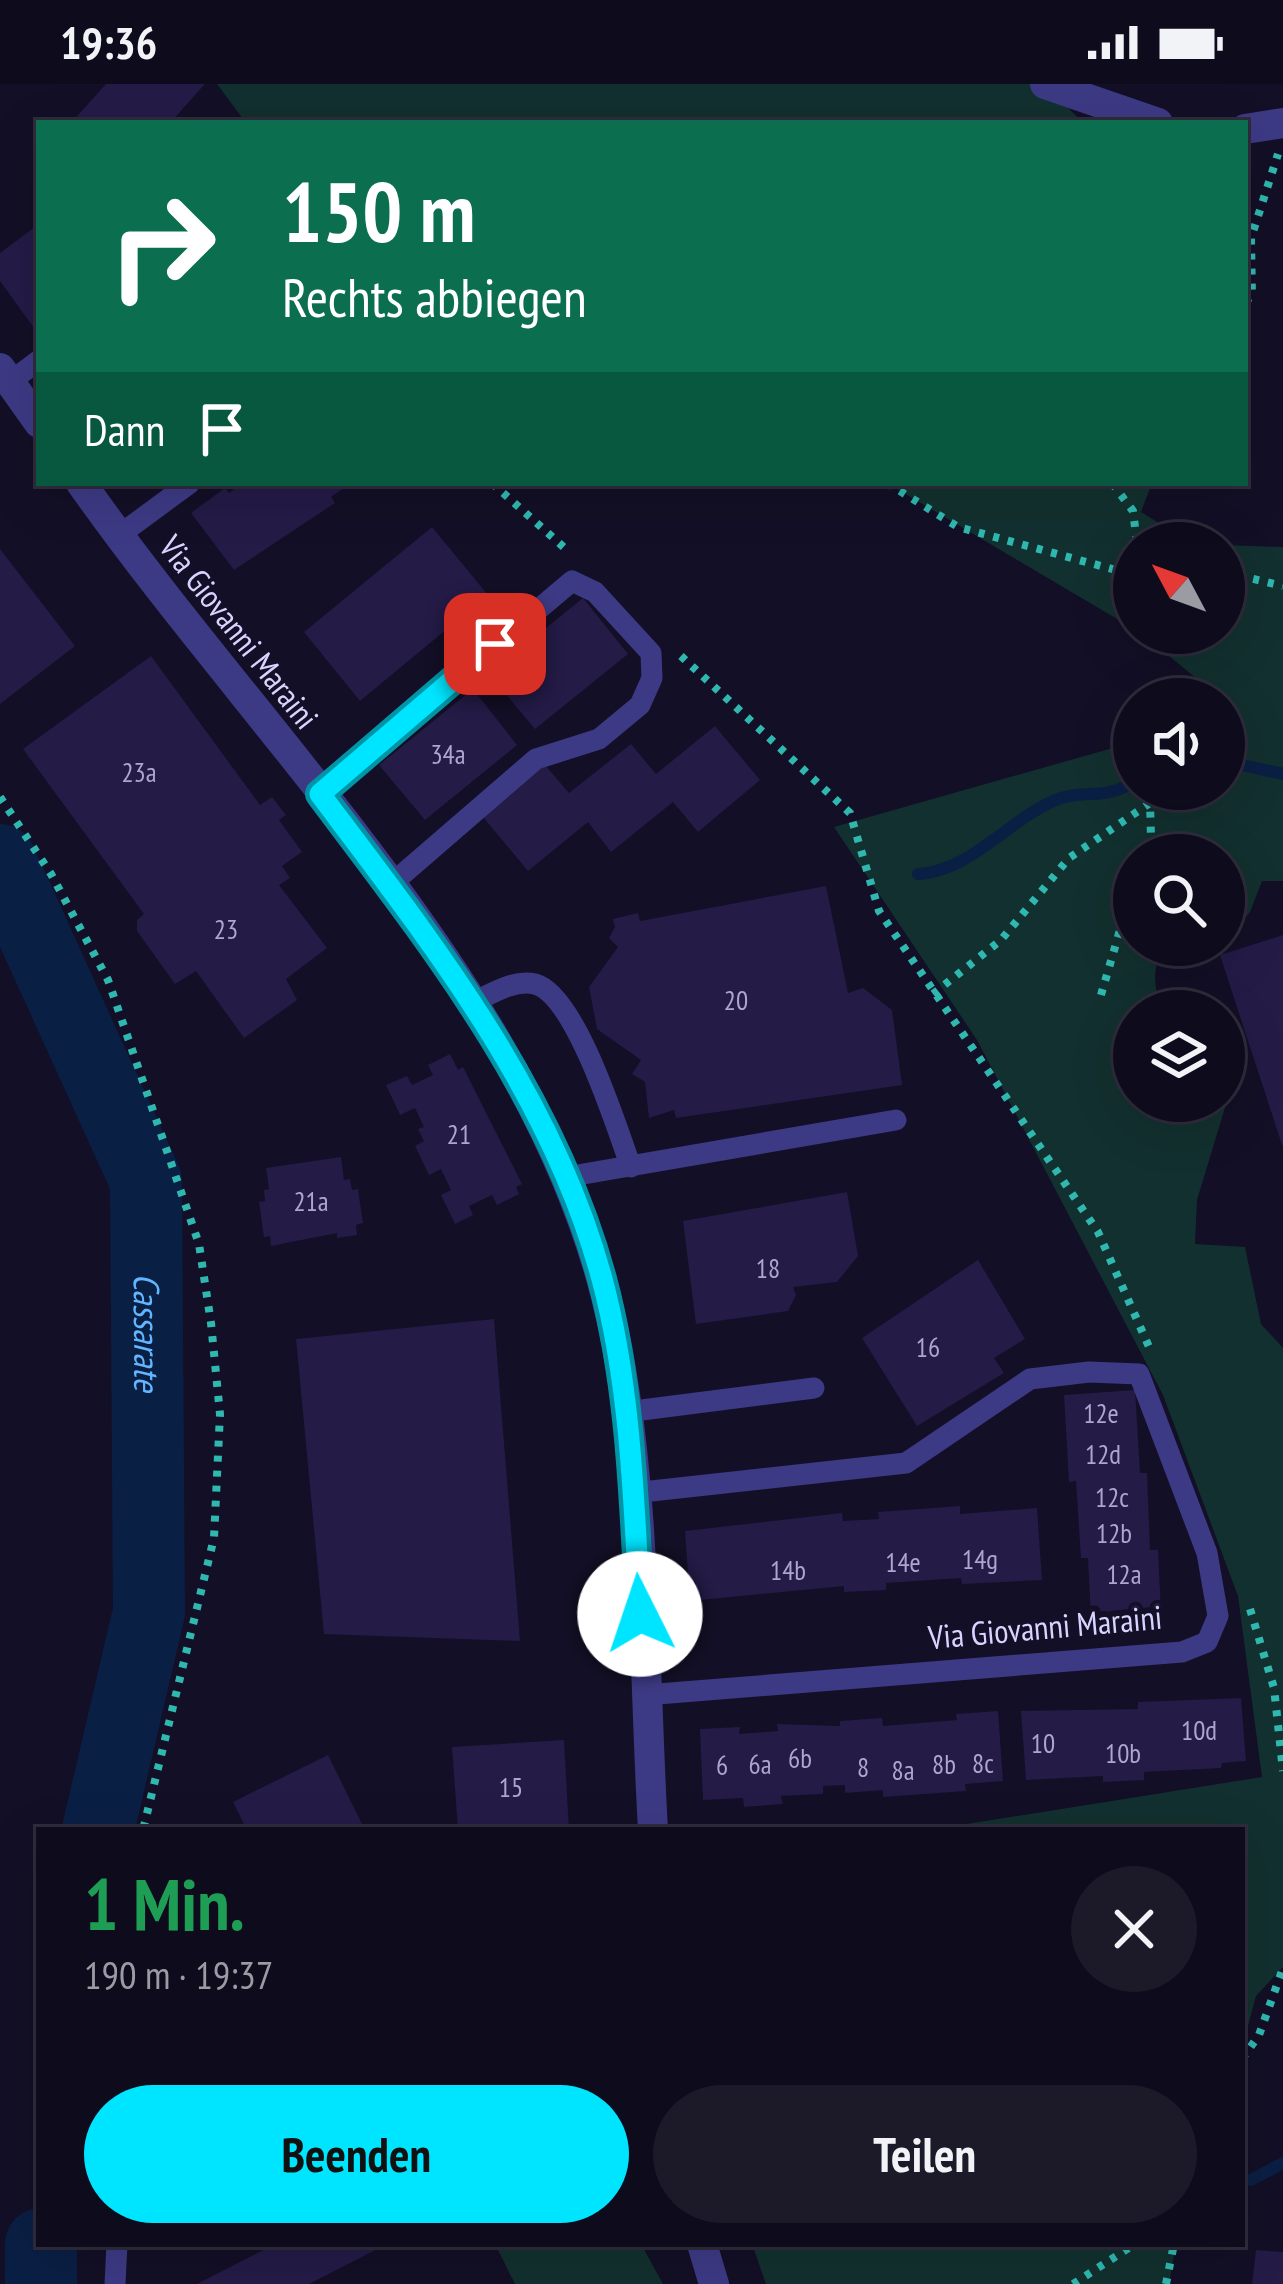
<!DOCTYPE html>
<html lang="de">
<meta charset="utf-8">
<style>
body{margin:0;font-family:"PT Sans Narrow",sans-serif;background:#1c1929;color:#f1f3f6;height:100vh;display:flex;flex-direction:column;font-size:45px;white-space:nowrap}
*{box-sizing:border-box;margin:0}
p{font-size:39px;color:#9b9ba3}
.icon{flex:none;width:66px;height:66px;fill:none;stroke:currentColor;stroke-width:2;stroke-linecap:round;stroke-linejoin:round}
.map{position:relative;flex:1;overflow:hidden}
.sheet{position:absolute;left:36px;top:1743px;width:1209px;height:420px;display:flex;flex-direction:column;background:#0e0b1c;border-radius:0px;box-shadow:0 12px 48px #0002,0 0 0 3px #2e2b3b}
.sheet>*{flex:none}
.banner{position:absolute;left:36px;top:36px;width:1212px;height:366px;border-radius:0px;box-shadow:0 12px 48px #0002,0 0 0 3px #2e2b3b;background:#0b6e4f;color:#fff;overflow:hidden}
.needle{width:78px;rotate:311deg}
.fabs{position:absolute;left:1113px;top:438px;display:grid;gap:24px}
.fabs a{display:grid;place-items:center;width:132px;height:132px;border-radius:50%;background:#0e0b1c;box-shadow:0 12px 48px #0002,0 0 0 3px #2e2b3b;font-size:60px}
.pin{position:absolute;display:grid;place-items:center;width:102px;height:102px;color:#fff;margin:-51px;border-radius:24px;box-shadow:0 6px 18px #0006}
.me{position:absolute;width:132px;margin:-66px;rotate:356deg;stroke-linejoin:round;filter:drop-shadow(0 0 9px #0008)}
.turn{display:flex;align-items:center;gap:42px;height:252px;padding:0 48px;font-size:54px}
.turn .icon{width:156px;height:156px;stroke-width:2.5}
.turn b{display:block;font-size:84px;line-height:102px}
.then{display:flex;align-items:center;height:114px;padding:0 48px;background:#0003;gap:24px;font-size:45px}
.round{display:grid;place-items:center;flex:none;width:126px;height:126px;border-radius:63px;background:#1c1929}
.summary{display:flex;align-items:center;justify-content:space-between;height:204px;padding:0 48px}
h1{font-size:72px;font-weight:700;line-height:90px;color:#1e9e55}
.primary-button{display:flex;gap:24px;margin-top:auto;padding:24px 48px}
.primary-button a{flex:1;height:138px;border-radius:72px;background:#00e5ff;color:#111;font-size:48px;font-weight:700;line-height:138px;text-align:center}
.primary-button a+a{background:#1c1929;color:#f1f3f6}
.status{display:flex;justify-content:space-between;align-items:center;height:84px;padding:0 60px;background:#0e0b1c;direction:ltr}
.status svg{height:33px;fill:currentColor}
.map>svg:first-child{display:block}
</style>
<div class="status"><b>19:36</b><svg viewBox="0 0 49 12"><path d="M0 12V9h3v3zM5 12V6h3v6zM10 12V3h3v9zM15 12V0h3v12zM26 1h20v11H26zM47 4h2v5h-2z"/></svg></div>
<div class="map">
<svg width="1283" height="2200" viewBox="0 0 1283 2200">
<rect width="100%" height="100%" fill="#130f26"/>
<path fill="#12302f" d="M217,0h828l38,39h-837z
M887,399h265l-11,29 50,31h-57v86z
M1224,461l59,2v334h-21l-12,31 -18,21 -8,1v-79h-90v90h32c-15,22 -13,42 -3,66h-29v90h93l-30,99 -2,44 50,3 16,77 22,24v619l-27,29 -14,52v-218h-313l333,-53 -24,-181 -75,-201 -186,-355 -143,-213 300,-85v47h90v-90h-28l6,-16 -61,-50h83z
M495,2160h146l22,40h-148z
M752,2160h424l-7,40h-403z"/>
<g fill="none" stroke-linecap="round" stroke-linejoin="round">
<path stroke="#0a1f44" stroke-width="12" d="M1224,677l59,13
M918,790c55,-3 94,-59 143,-76 29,-9 40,3 73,-16
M1251,2096l32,-17"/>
<g stroke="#0a1f44" stroke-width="72">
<path id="s1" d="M0,776l146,321 3,431 -51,218"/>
<path d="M41,2160v40"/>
</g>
</g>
<path fill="#241b47" d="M106,0h99l-35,39h-99z
M39,140v101l-5,3 -34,-47v-28z
M243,399h108l-20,14 4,6 -101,67 -43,-57 34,-25 4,5z
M432,443l56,68 -128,106 -56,-69z
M0,465l75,97 -75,58z
M583,514l45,56 -93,75 -46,-55z
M151,572l109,149 12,-8 14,18 -7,5 23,32 -20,14 8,12 -11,7 48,63 -41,31 11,21 -53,38 -48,-67 -21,13 -38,-53v-11l7,-6 -121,-165z
M473,605l44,56 -92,75 -46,-55z
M715,642l45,54 -62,52 -25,-30 -62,50 -23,-30 -60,49 -45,-54 62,-52 24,28 62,-49 25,30z
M826,802l22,107 15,-5 29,22 10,75 -226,33 -2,-8 -25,8 -4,-36 -13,-8 9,-14 -44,-31 -8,-42 29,-40 -9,-9 6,-11 -2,-8 25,-6 2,8z
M1283,851v210h-1l-62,-190z
M450,970l8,16 5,-3 59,117 -6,3 3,7 -22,11 -5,-10 -23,11 4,9 -18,9 -14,-29 10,-5 -10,-21 -12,6 -14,-29 9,-5 -6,-12 6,-2 -9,-19 -15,7 -14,-30 21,-9 5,9 21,-10 -5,-10z
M341,1073l3,23 6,-1 2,11 6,-1 5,34 -7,2 1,10 -20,3v-5l-66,13 -1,-10 -6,1 -5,-35 6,-1 -1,-11 5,-1 -3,-21z
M847,1108l11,64 -21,26 -44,5 3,8 -8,16 -92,13 -13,-103z
M978,1176l47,79 -31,19 10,15 -87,53 -55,-88z
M494,1235l26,322 -196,-7 -28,-295z
M1135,1306l5,83h7l3,77h8l4,83 -70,4 -4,-79h-7l-5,-77 -7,1 -5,-87z
M960,1422v8l77,-6 5,72 -80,4 -1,-6 -75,5v7l-42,2v-6l-154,15 -5,-70 157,-18 1,8 36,-2 -1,-7z
M1241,1614l5,63 -24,2 -1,5 -77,4v8l-41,2v-6l-77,4 -5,-69 117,-2v-7z
M998,1627l5,70 -38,3 1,7 -83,6v-7l-38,3v-8l-22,1v8l-42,2 2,8 -39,3 -1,-9 -40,2 -3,-71 40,-2 -1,7 39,-3 -1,-7 63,2v-5l42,-3 1,8 74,-6 -1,-6z
M564,1656l5,90h-111l-6,-83z
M328,1671l37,75h-118l-14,-28z
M275,2160h112l-78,40h-112z
M1256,2166l27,2v32h-31z"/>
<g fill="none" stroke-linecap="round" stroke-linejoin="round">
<path stroke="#2fb8b0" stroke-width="8" stroke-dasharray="6 9" stroke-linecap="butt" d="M1245,216l7,-3 -1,-59 27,-84
M492,399l77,69
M887,399l71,44 176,48
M1112,399l21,28 4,32
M1224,488l59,14
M1129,491l5,-19
M681,572l169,157 29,98 219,321 52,117
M0,713l51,77 57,106 91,264 12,79 9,91 -6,124 -71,292
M933,910l68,-54 68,-82 81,-55 1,35 -7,17
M1101,911l33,-113
M1250,1525l24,79 9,83
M1242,1975l17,-24 24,-67
M1073,2200l62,-40
M1166,2200l8,-40"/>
<path stroke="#3d3a85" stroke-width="21" d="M10,298l29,-22
M118,452l72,-53
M320,710l252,-213 23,11 56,61 1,25 -12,27 -41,34 -63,20 -147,127
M472,919c19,-9 42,-24 63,-19 41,11 82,145 96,183
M566,1093l330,-57
M626,1328l188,-24
M633,1409l273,-30 124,-84 59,-7 50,2 68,179 11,63 -11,26 -25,10 -537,43
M115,2200l2,-40"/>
<path stroke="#3d3a85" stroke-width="30" d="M1045,0l113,39
M1245,45l38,-6
M0,284l39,55
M81,399c176,250 436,496 520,795 46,163 42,381 52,552
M702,2160l12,40"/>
</g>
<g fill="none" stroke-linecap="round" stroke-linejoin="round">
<g stroke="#0095a6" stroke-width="30">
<path id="route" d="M495,560l-175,150c113,150 232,300 282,485 29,108 32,224 38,335"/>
</g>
<use href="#route" stroke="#00e5ff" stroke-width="21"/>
</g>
<g text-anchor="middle" stroke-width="12" stroke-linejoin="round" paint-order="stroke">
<g font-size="27" fill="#aca6d1">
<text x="448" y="680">34a</text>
<text x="139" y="698">23a</text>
<text x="226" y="855">23</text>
<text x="736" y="926">20</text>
<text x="459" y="1060">21</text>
<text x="311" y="1127">21a</text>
<text x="768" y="1194">18</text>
<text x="928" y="1273">16</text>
<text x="1101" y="1339">12e</text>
<text x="1103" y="1380">12d</text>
<text x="1112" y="1423">12c</text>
<text x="1114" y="1459">12b</text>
<text x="980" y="1485">14g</text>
<text x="903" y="1488">14e</text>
<text x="788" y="1496">14b</text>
<text x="1124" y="1500">12a</text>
<text x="1199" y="1656">10d</text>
<text x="1043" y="1669">10</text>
<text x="1123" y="1679">10b</text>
<text x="800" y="1684">6b</text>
<text x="983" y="1689">8c</text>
<text x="760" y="1690">6a</text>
<text x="944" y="1690">8b</text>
<text x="722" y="1691">6</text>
<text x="863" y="1693">8</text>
<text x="903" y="1696">8a</text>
<text x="511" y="1713">15</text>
</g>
<g font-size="33" fill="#d9d4ff" stroke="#130f26">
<text transform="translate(239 548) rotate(52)" y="12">Via Giovanni Maraini</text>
<text transform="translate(1045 1543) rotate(-5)" y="12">Via Giovanni Maraini</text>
</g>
<g font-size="36" font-style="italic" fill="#62b6ff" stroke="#130f26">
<text dy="13" stroke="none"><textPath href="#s1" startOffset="504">Cassarate</textPath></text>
</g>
</g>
</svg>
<div class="fabs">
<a><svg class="needle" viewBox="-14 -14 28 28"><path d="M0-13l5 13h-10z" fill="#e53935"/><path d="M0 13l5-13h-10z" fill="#9b9ba3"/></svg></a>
<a><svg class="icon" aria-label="sound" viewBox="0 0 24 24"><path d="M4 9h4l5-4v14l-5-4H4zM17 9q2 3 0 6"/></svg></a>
<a><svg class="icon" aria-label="search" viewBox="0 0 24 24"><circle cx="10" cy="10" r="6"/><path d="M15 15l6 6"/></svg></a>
<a><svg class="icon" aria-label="layers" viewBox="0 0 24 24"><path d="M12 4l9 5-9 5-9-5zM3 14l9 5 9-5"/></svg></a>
</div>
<div class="pin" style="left:495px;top:560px;background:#d93025"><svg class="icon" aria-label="arrive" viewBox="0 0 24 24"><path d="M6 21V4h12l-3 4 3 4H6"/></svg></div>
<svg class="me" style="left:640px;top:1530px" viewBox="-20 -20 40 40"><circle r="19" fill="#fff"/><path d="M0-13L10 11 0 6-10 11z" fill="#00e5ff"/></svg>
<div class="banner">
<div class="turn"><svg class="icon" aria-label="right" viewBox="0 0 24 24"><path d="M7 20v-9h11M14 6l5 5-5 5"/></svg><div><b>150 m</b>Rechts abbiegen</div></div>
<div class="then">Dann<svg class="icon" aria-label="arrive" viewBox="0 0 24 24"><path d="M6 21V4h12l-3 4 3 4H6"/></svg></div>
</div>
<section class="sheet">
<div class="summary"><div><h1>1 Min.</h1><p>190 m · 19:37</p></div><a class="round"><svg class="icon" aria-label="close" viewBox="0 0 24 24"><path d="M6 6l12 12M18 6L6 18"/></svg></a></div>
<div class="primary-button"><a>Beenden</a><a>Teilen</a></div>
</section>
</div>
